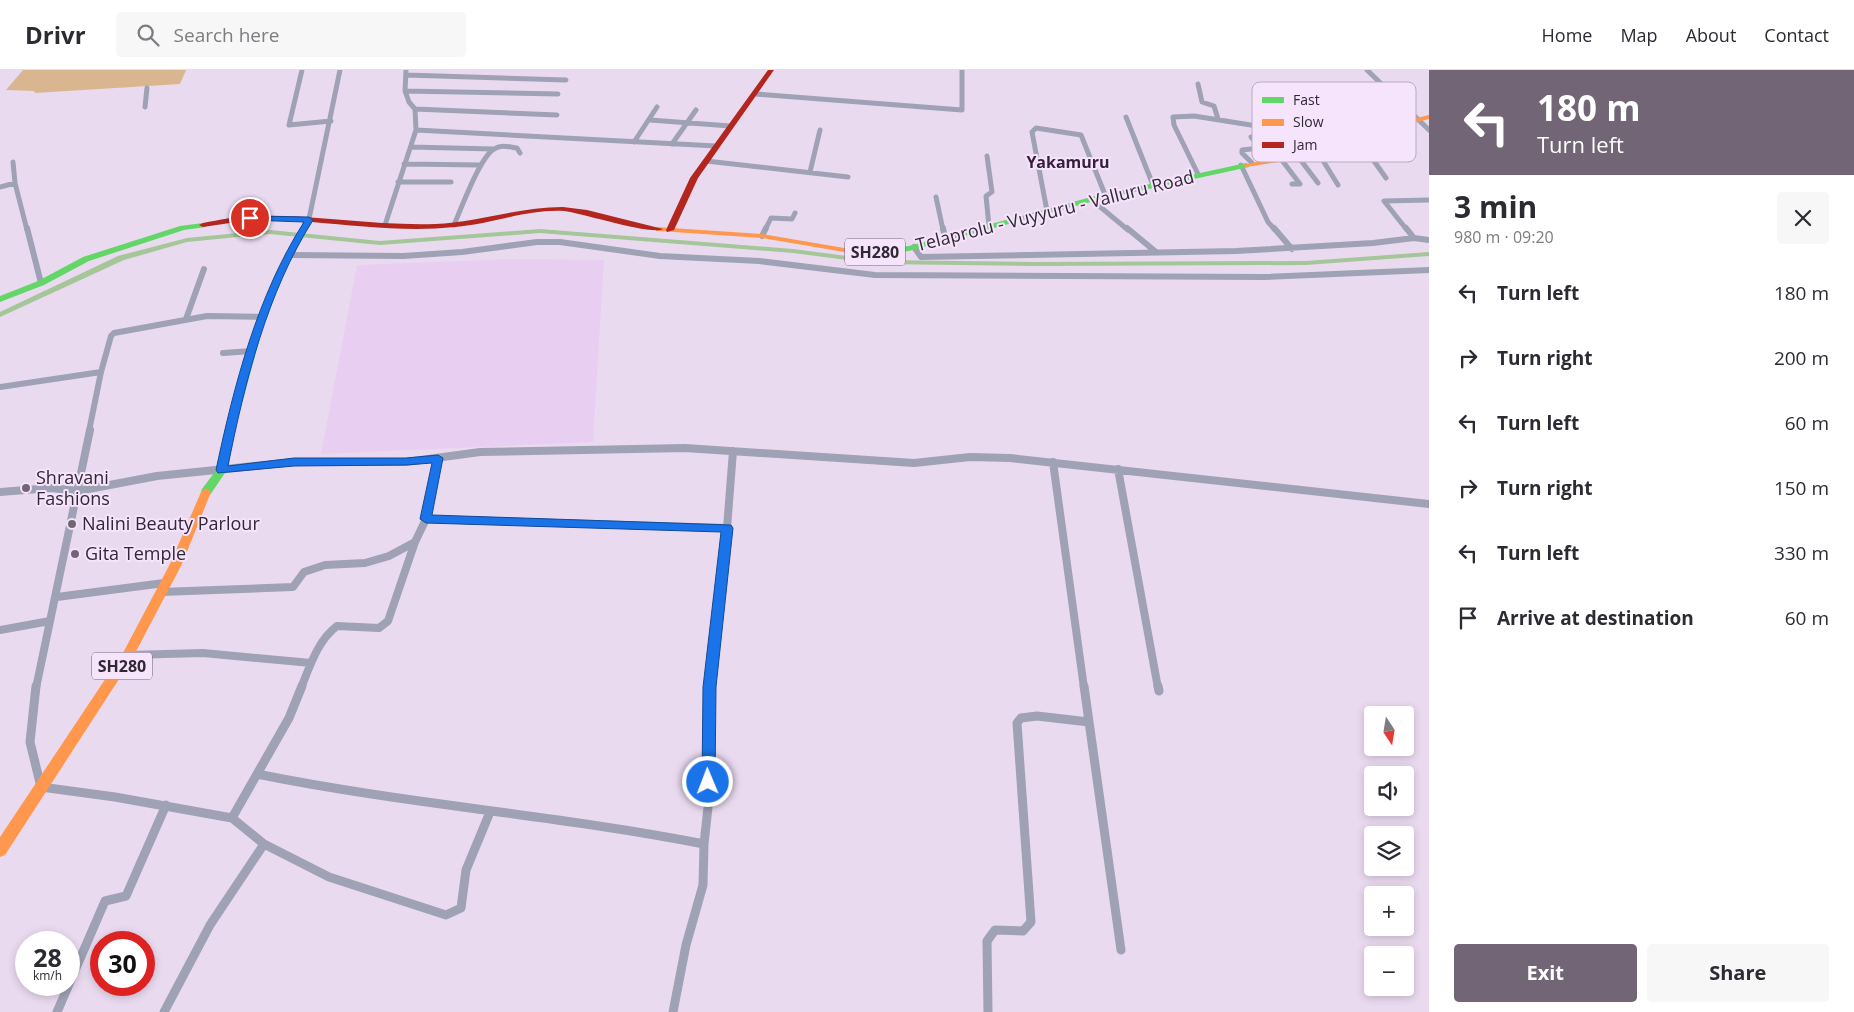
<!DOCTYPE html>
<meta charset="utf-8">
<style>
body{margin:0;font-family:"Open Sans",sans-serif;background:#f7f7f7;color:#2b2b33;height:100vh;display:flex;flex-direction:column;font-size:19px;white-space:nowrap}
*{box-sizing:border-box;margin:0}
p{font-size:16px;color:#7c7c81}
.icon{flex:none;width:28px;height:28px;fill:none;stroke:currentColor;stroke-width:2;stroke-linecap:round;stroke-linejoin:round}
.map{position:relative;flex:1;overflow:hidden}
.side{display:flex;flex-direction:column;background:#fff;width:425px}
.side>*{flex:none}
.banner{background:#726676;color:#fff;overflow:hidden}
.needle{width:32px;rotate:168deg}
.tools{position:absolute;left:1364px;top:636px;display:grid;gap:10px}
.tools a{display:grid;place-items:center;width:50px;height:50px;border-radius:5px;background:#fff;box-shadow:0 2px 8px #0003;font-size:25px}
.speed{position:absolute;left:15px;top:861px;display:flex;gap:10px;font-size:25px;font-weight:700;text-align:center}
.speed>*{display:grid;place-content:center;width:65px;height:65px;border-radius:50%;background:#fff;box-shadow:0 2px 8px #0003;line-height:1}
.speed small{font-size:12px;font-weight:400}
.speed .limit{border:8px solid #d22;background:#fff;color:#111}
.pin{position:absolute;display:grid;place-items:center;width:42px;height:42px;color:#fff;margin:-21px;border:2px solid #fff;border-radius:50%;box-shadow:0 1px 5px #0007}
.me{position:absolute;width:55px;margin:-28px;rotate:359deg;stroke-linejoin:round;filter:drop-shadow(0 0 4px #0008)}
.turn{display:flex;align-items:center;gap:18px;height:105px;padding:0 25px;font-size:22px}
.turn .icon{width:65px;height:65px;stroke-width:2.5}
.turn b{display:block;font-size:35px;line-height:42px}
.round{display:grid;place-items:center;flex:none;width:52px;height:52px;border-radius:5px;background:#f7f7f7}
.summary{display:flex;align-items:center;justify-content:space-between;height:85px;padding:0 25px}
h1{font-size:30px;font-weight:700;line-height:38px}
.primary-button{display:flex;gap:10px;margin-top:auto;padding:10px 25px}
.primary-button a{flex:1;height:58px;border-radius:5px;background:#726676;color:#fff;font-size:20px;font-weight:700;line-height:58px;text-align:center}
.primary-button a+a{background:#f7f7f7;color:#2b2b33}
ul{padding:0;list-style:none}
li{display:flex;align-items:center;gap:15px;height:65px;padding:0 25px}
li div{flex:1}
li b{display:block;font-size:19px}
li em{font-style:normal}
header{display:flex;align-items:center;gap:30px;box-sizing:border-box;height:70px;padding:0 25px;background:#fff;border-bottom:1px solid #e1e1e2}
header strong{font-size:24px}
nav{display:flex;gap:28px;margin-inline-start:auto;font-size:18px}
.search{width:350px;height:45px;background:#f7f7f7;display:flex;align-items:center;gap:12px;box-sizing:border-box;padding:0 18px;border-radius:5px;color:#7c7c81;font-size:19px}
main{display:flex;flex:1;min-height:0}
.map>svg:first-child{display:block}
</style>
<header>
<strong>Drivr</strong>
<div class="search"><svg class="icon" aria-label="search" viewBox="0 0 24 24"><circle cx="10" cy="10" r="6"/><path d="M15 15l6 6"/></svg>Search here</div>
<nav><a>Home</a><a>Map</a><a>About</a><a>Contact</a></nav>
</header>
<main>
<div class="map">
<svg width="1429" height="942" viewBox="0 0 1429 942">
<rect width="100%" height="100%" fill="#eadaf0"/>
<path fill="#e8cff1" d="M511,189l93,1 -11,182 -272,12 36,-189z"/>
<path fill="#dab690" d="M23,0h163l-6,14 -145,9 -1,-2 -28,-1z"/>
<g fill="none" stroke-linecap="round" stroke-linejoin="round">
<path fill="#a4c698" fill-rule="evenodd" d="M540,159l253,20 85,11 155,2 273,-1 123,-9v4l-123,9 -273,1 -155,-2 -85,-11 -253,-20 -160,12 -110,-11 -83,8 -63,18 -124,57v-5l118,-56 69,-18 83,-8 110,11z"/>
<path stroke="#9ea2b4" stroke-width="5" d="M302,0l-13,55 42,-4
M1367,0l62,60
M406,5l160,5
M1198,14l4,18 12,4 4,13
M405,21l153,3
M756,24l206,16v-40
M145,37l2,-19
M415,39l142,6
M1317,45l17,25
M1126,47l27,68
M650,50l80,6
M416,60l300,16
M1348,67l16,10 22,31
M634,72l23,-35
M672,74l24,-34
M411,77l82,2
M1307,77l15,12 16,26
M1296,84l22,29
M987,86l5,36 -6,4 3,30
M1281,89l19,25h-8
M706,91l142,16
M13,92l2,21 12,47
M404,94l77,1
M1241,95l27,57 7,8
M810,102l10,-42
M1198,104l-24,-49 -1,-8 21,-1 63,10 9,11h-15l9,11 -18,2v3l10,10
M398,112h53
M0,117l15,-4
M936,127l7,33
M1092,130l36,30
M1047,141l-15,-79 4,-4 45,7 25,62
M309,149l31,-149
M385,155l31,-95 -1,-21 -6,-7 -4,-11 1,-21
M454,155c7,-16 26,-68 40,-76 7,-5 15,-2 23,-1l3,5
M765,160l6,-12 21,1 3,-6
M1407,160l-23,-29 45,-1"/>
<path stroke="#9ea2b4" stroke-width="6" d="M27,158l14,55
M943,158l2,10
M1127,158l29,24
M1274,158l18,21
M1406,158l8,10
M762,166l4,-8
M914,177l7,10 315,-6 137,-8 41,-5 15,2
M288,185l115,1 59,-4 75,-10h23l100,14 99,5 116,14 389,2 165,-7
M186,249l18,-50
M223,283l29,-2
M0,317l101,-15
M89,361l12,-59 10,-36 3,-3 93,-17 57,1"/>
<path stroke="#9ea2b4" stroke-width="8" d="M1053,392l31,226
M1118,399l40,219
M0,422l51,-4 27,3 79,-15 137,-14h112l74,-10 205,-4 229,15 56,-6 40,1 419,46
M426,449l301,9
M161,522l132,-5 11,-15 21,-7 40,-2 24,-7 26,-14
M57,527l107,-14
M0,560l50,-9
M128,585l75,-2 108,10
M36,618l54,-258
M301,618c9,-22 17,-48 36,-62l42,2 9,-7 27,-79 11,-23 12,-61
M709,618l18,-160 6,-77"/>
<path stroke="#9ea2b4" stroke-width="9" d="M36,616l-6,56 11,45 74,10 117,21 57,-100 13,-32
M1084,616l37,264
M1158,616l1,5
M257,704c148,30 299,41 447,70l5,-46v-112
M232,748l32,26 65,33 117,38 15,-7 5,-38 24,-58
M57,942l48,-111 21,-5 40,-91
M164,942l46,-87 54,-81
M673,942l13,-67 17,-60 1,-41
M988,942l-1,-71 8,-11 28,1 8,-9 -14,-199 4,-5 16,-2 52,6"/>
<path fill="#63d668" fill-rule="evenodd" d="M1246,93l4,2 -1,2 -151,33 -189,51 -39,4 -20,-2 -4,-2 4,-2 20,1 39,-4 186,-50z
M203,153h3v4l-22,3 -95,31 -45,24 -44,17v-6l38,-15 45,-24 97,-31z
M303,153l7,2 -27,49 -20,53 -28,102 -8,41 -17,25h-8l-1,-3 1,-3 15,-20 8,-40 30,-102 20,-53z"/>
<path fill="#ff974d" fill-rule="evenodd" d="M1429,45v4l-120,30 -25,12 -38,6 -4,-2 37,-8 25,-12z
M656,157l106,7 88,15 4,2 -4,2 -88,-15 -103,-7h-3z
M206,418l5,4 -29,72 -50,95 -127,196 -5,2v-20l124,-186 46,-87 31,-72z"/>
<path fill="#b3261e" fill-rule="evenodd" d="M768,0h6l-76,108 -24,52 -7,2 -1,-2 24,-52z
M563,137l24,3 76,19c-10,7 -81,-16 -99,-18 -37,-2 -72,13 -109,16 -47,5 -96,-1 -143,-5l-3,5h-3l-4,-2 2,-4 -54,-1 -47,7 -4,-2 4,-2c16,-3 33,-7 49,-7 61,-2 122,10 183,8 43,-2 84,-17 128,-17z"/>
</g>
<path fill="#1a73e8" stroke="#114b97" d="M250,146l59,1 4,3c-46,73 -68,161 -85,246l66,-8h112l32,-3 5,3 -11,57 299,10 2,3 -17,159 -1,95 -2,5 -5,2 -4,-2 -2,-5 1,-95 18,-155 -295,-9 -6,-4 12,-56 -26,2 -112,1 -76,7 -2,-3c18,-85 41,-174 88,-248l-56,-2v-3z"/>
<g fill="#726676" stroke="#f5e4fb" stroke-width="2">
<circle cx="26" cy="418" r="5"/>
<circle cx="72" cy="454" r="5"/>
<circle cx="75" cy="484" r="5"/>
</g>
<g text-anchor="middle" stroke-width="4" stroke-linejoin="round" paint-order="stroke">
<g font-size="16" font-weight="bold" fill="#361f3d" stroke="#f5e4fb">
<text x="1068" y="98">Yakamuru</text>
</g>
<g fill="#f5e4fb" stroke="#6c6070" stroke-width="1">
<rect x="845" y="168.5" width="60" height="27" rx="4"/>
<rect x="92" y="582.5" width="60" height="27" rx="4"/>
</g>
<g font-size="16" font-weight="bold" fill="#322735">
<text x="875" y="188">SH280</text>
<text x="122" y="602">SH280</text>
</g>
<g font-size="18" fill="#322735" stroke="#f5e4fb">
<text transform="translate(1055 141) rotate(-14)" y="6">Telaprolu - Vuyyuru - Valluru Road</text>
</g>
<g font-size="18" fill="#322735" stroke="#f5e4fb" text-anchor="start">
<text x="36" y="414">Shravani<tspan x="36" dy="21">Fashions</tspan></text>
<text x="82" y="460">Nalini Beauty Parlour</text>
<text x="85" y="490">Gita Temple</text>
</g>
</g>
<rect x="1252" y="12" width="164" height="80" rx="8" fill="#f5e4fb" stroke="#baabc0" stroke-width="1"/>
<rect x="1262" y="27" width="22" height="6" fill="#63d668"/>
<rect x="1262" y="49" width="22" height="7" fill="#ff974d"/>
<rect x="1262" y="72" width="22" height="6" fill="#b3261e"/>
<g font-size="14" fill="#322735">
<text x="1293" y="35">Fast</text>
<text x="1293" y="57">Slow</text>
<text x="1293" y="80">Jam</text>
</g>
</svg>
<div class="tools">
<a><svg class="needle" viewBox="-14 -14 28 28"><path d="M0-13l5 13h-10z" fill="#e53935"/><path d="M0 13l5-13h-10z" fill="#7c7c81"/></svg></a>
<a><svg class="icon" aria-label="sound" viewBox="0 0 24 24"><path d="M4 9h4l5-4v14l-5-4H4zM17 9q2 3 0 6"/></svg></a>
<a><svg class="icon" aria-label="layers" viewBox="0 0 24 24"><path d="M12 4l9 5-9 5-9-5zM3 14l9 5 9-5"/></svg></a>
<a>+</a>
<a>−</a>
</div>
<div class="speed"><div>28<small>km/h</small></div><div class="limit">30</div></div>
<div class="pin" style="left:250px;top:148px;background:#d93025"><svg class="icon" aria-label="arrive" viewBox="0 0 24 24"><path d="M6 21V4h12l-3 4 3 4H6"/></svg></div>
<svg class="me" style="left:708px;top:712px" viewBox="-20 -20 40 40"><circle r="17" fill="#1a73e8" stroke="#fff" stroke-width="3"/><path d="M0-11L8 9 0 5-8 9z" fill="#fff"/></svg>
</div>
<section class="side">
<div class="banner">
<div class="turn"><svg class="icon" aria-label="left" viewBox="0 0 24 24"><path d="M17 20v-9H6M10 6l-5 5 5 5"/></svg><div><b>180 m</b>Turn left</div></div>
</div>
<div class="summary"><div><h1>3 min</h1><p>980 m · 09:20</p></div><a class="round"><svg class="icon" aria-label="close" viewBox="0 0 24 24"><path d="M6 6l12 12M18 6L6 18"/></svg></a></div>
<ul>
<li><svg class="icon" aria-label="left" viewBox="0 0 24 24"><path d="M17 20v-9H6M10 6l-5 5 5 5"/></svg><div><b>Turn left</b></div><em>180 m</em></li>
<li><svg class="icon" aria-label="right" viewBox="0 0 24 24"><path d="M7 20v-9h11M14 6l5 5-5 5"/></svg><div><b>Turn right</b></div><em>200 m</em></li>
<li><svg class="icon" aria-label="left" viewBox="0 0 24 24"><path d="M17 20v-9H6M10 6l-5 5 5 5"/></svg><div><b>Turn left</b></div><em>60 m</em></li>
<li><svg class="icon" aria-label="right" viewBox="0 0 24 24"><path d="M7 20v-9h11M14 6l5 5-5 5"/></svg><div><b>Turn right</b></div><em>150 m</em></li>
<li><svg class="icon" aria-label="left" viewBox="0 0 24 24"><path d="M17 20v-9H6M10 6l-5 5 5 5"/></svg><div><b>Turn left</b></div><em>330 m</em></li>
<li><svg class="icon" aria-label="arrive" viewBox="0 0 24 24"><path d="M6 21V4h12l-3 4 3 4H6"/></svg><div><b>Arrive at destination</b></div><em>60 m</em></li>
</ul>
<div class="primary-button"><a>Exit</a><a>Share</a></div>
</section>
</main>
